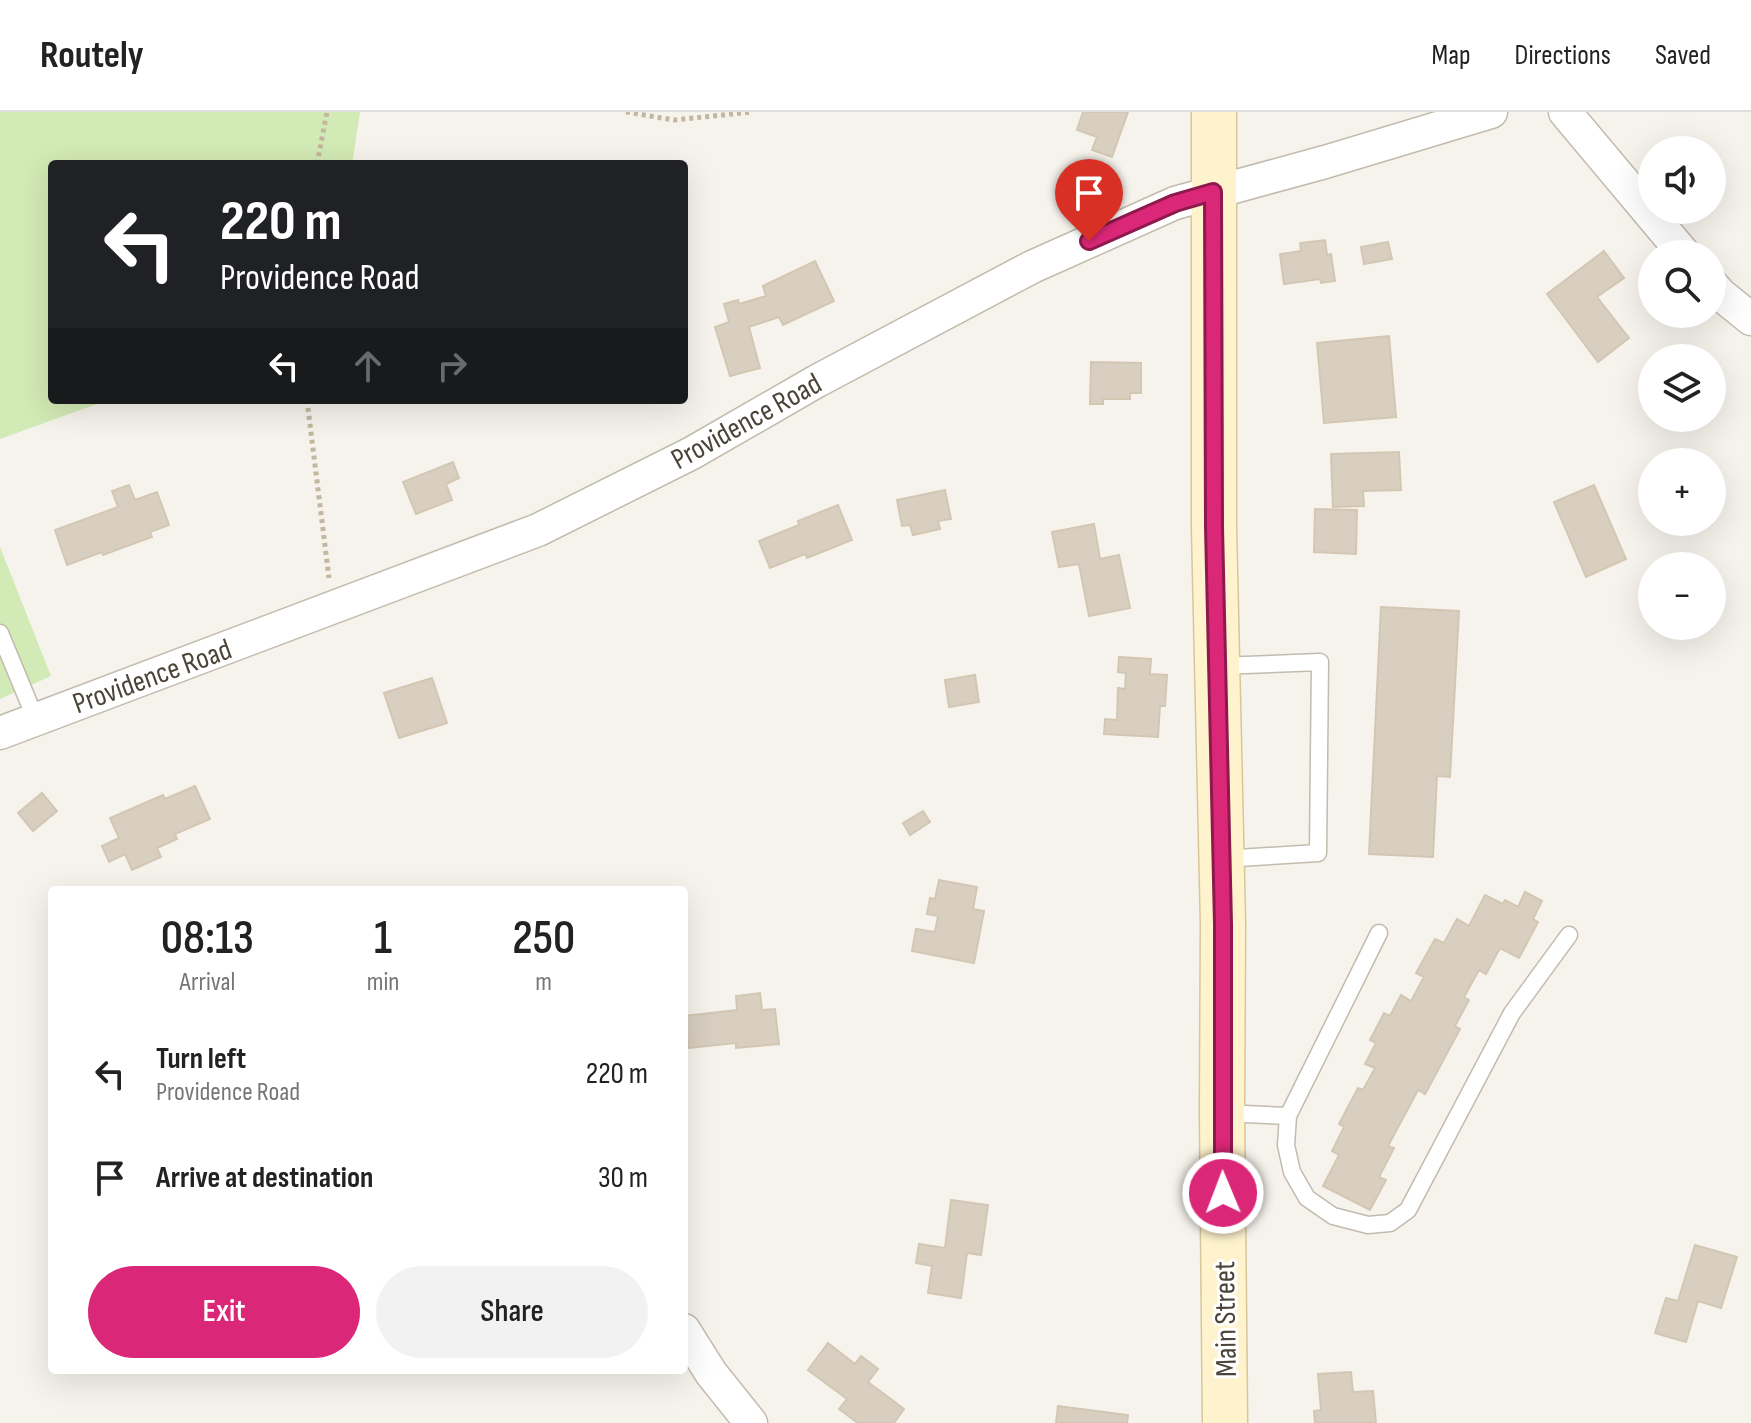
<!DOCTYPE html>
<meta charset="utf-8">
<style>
body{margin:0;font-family:"Sofia Sans Condensed",sans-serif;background:#f2f2f2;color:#222;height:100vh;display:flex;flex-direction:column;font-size:30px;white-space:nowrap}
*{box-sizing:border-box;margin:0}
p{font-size:26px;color:#767676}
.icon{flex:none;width:44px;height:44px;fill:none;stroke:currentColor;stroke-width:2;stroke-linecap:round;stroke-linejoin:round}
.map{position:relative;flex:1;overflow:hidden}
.side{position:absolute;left:48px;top:774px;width:640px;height:488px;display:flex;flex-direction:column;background:#fff;border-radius:8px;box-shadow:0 8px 32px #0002}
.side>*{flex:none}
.banner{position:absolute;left:48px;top:48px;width:640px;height:244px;border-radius:8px;box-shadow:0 8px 32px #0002;background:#202124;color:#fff;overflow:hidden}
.controls{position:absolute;left:1638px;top:24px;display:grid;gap:16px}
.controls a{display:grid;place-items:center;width:88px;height:88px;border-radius:50%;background:#fff;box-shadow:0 8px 32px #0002;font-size:40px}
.pin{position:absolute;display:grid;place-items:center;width:68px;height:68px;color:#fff;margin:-82px -34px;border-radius:50% 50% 50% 0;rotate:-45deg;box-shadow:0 0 8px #0007}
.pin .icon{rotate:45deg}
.me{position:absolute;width:88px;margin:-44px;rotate:359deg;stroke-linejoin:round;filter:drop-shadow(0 0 6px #0008)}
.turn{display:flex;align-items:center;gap:28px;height:168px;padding:0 40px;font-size:36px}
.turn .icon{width:104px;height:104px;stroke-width:2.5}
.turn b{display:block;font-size:56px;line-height:68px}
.lanes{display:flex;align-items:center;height:76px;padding:0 40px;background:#0003;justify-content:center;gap:40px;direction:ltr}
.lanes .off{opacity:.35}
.eta{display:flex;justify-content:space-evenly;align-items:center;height:136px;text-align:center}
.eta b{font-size:48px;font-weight:600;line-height:56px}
.action{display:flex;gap:16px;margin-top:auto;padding:16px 40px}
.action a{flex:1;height:92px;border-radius:48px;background:#db2777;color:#fff;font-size:32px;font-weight:600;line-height:92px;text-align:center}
.action a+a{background:#f2f2f2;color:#222}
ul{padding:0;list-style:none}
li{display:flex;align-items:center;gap:24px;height:104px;padding:0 40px}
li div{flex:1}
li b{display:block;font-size:30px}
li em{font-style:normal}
header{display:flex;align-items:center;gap:48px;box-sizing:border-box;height:112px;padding:0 40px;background:#fff;border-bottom:2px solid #e0e0e0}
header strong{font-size:38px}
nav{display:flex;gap:44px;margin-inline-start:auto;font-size:28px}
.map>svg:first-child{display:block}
</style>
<header>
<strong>Routely</strong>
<nav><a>Map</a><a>Directions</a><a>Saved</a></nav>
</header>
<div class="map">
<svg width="1751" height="1311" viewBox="0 0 1751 1311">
<rect width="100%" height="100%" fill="#f6f3ec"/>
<path fill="#d2eab5" d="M0,0h360l-8,52h-300v236h56l-108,39z
M0,435l51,129 -51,23z"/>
<path fill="#d8cfc1" stroke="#d3c7b4" stroke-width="2" d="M1083,0h45l-16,45 -20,-7 5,-13 -20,-7z
M1325,128l2,15 4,-1 4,27 -14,2 -1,-4 -36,5 -4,-30 21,-3 -1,-8z
M1388,130l4,17 -28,5 -3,-17z
M1604,139l20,27 -27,19 32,41 -31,24 -51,-68z
M815,149l19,40 -51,24 -4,-8 -30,10 11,41 -30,8 -15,-49 14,-5 -5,-18 14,-4 1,4 27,-8 -3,-10z
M1389,224l7,81 -72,6 -7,-80z
M1091,250l50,1v30h-11v6h-27v5h-13z
M1399,340l2,38 -38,1 1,15 -31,1 -2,-53z
M453,350l6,16 -13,6 6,16 -36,14 -13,-32z
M129,373l6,15 22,-8 12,33 -19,7 2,5 -49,18 -1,-3 -35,13 -12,-35 63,-23 -6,-16z
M1594,373l32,74 -40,18 -32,-75z
M945,378l6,29 -13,2 2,8 -27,6 -3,-10 -8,1 -5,-26z
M838,393l14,35 -45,18 -2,-4 -35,14 -11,-27 40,-16 -1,-4z
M1315,397l42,1 -1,44 -42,-2z
M1094,412l6,35 19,-4 11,53 -41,8 -10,-52 -20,3 -7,-35z
M1381,495l78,4 -9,166 -13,-1 -4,81 -64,-3z
M1119,545l32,2 -1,15 17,1 -2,31h-5l-2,31 -54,-3 1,-15 12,1 1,-32 7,1 1,-16 -8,-1z
M975,563l4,27 -30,5 -4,-27z
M432,566l15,45 -48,15 -15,-45z
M195,674l15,33 -35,15 2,5 -20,9 4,9 -29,13 -7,-16 -16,8 -7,-16 17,-8 -9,-20 53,-23 2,4z
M42,681l15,18 -24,20 -15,-18z
M923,699l7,11 -20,13 -7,-12z
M939,768l38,7 -4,22 11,2 -10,52 -62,-12 4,-22 19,3 3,-16 -11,-2 3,-16 5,1z
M1525,780l17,9 -9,18 5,3 -19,36 -19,-10 -14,26 -7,-4 -15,27 5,3 -14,26 5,3 -35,65 -7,-4 -30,56 6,2 -15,29 7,3 -16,30 -47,-24 16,-31 -7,-4 12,-24 -5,-3 19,-36 5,2 12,-22 -10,-4 11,-21 -6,-3 14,-27 6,3 11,-21 10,6 13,-24 -8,-4 19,-34 9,4 13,-24 12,7 16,-31 18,9 2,-4 13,7z
M760,881l2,17 13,-1 4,35 -43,4v-5l-47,5 -4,-32 52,-6 -1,-14z
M951,1088l37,5 -7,50 -14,-2 -6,45 -33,-5 4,-27 -16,-3 3,-19 26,4z
M1695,1133l42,12 -16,51 -23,-7 -12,41 -31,-9 11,-35 12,3z
M828,1231l27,21 6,-8 17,13 -10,13 36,27 -10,14h-36l-19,-14 8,-10 -39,-29z
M1351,1260l2,20 20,-1 3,32h-61l-1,-12 7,-1 -3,-36z
M1058,1294l70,9 -1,8h-71z"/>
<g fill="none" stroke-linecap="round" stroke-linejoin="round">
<g stroke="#c2bbae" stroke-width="19">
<path id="lane" d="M0,521l36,87
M1219,554l101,-4 -2,191 -96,6
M1379,821l-91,183 -2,29 6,27 15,26 26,18 35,9 22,-2 18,-13 104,-197 57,-78
M1223,1001l65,3"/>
</g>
<g stroke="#c2bbae" stroke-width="35">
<path id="street" d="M1565,0l119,142
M1712,173l8,9 31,25
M0,621l538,-203 154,-77 125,-72 215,-114 143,-64 150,-41 166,-50
M684,1218l27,43 40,50"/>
</g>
<g stroke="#d6c79b" stroke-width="47">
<path id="secondary" d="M1214,0v415l9,397 -1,189 3,310"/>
</g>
<path stroke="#c4b79f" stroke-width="5" stroke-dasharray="4 4" stroke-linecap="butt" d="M626,0l48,8 78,-8
M317,52l10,-52
M307,288l22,178"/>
<use href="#lane" stroke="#fff" stroke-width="16"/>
<use href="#street" stroke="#fff" stroke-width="32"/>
<use href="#secondary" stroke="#fff3cd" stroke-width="44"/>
</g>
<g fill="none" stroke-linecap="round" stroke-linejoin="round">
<g stroke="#8e194d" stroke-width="20">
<path id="route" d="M1089,129l86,-38 38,-11 1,335 9,397v269"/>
</g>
<use href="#route" stroke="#db2777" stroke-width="14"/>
</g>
<g text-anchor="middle" stroke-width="6" stroke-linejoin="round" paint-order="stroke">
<g font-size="30" fill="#4b4439" stroke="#fff">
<text transform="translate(746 309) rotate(-29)" y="10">Providence Road</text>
<text transform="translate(152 564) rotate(-20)" y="10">Providence Road</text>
<text transform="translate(1225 1207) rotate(-91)" y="10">Main Street</text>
</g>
</g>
</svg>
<div class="controls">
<a><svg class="icon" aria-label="sound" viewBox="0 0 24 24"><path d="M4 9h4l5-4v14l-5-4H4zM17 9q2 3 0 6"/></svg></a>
<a><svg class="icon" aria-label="search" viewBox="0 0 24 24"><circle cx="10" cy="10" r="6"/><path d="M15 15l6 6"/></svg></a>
<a><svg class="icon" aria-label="layers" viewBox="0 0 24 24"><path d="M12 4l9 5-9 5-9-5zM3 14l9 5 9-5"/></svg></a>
<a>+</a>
<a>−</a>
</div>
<div class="pin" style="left:1089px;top:129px;background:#d93025"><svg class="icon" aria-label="arrive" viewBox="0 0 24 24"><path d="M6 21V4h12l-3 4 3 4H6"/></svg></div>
<svg class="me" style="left:1223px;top:1081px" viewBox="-20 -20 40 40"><circle r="17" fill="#db2777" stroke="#fff" stroke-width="3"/><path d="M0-11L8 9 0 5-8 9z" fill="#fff"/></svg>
<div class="banner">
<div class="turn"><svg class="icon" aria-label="left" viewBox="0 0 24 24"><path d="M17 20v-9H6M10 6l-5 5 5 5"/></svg><div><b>220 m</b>Providence Road</div></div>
<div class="lanes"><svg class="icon" aria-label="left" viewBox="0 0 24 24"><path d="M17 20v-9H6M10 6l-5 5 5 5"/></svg><svg class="icon off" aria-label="ahead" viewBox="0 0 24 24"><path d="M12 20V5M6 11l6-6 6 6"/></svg><svg class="icon off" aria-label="right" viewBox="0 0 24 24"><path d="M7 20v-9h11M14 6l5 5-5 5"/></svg></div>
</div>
<section class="side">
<div class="eta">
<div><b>08:13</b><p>Arrival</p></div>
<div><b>1</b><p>min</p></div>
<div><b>250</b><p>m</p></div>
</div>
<ul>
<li><svg class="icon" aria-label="left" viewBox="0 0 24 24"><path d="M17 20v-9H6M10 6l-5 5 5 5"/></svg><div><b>Turn left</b><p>Providence Road</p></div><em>220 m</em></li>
<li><svg class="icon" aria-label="arrive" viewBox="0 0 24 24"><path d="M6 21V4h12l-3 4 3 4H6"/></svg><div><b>Arrive at destination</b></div><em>30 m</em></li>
</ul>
<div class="action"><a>Exit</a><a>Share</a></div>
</section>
</div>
